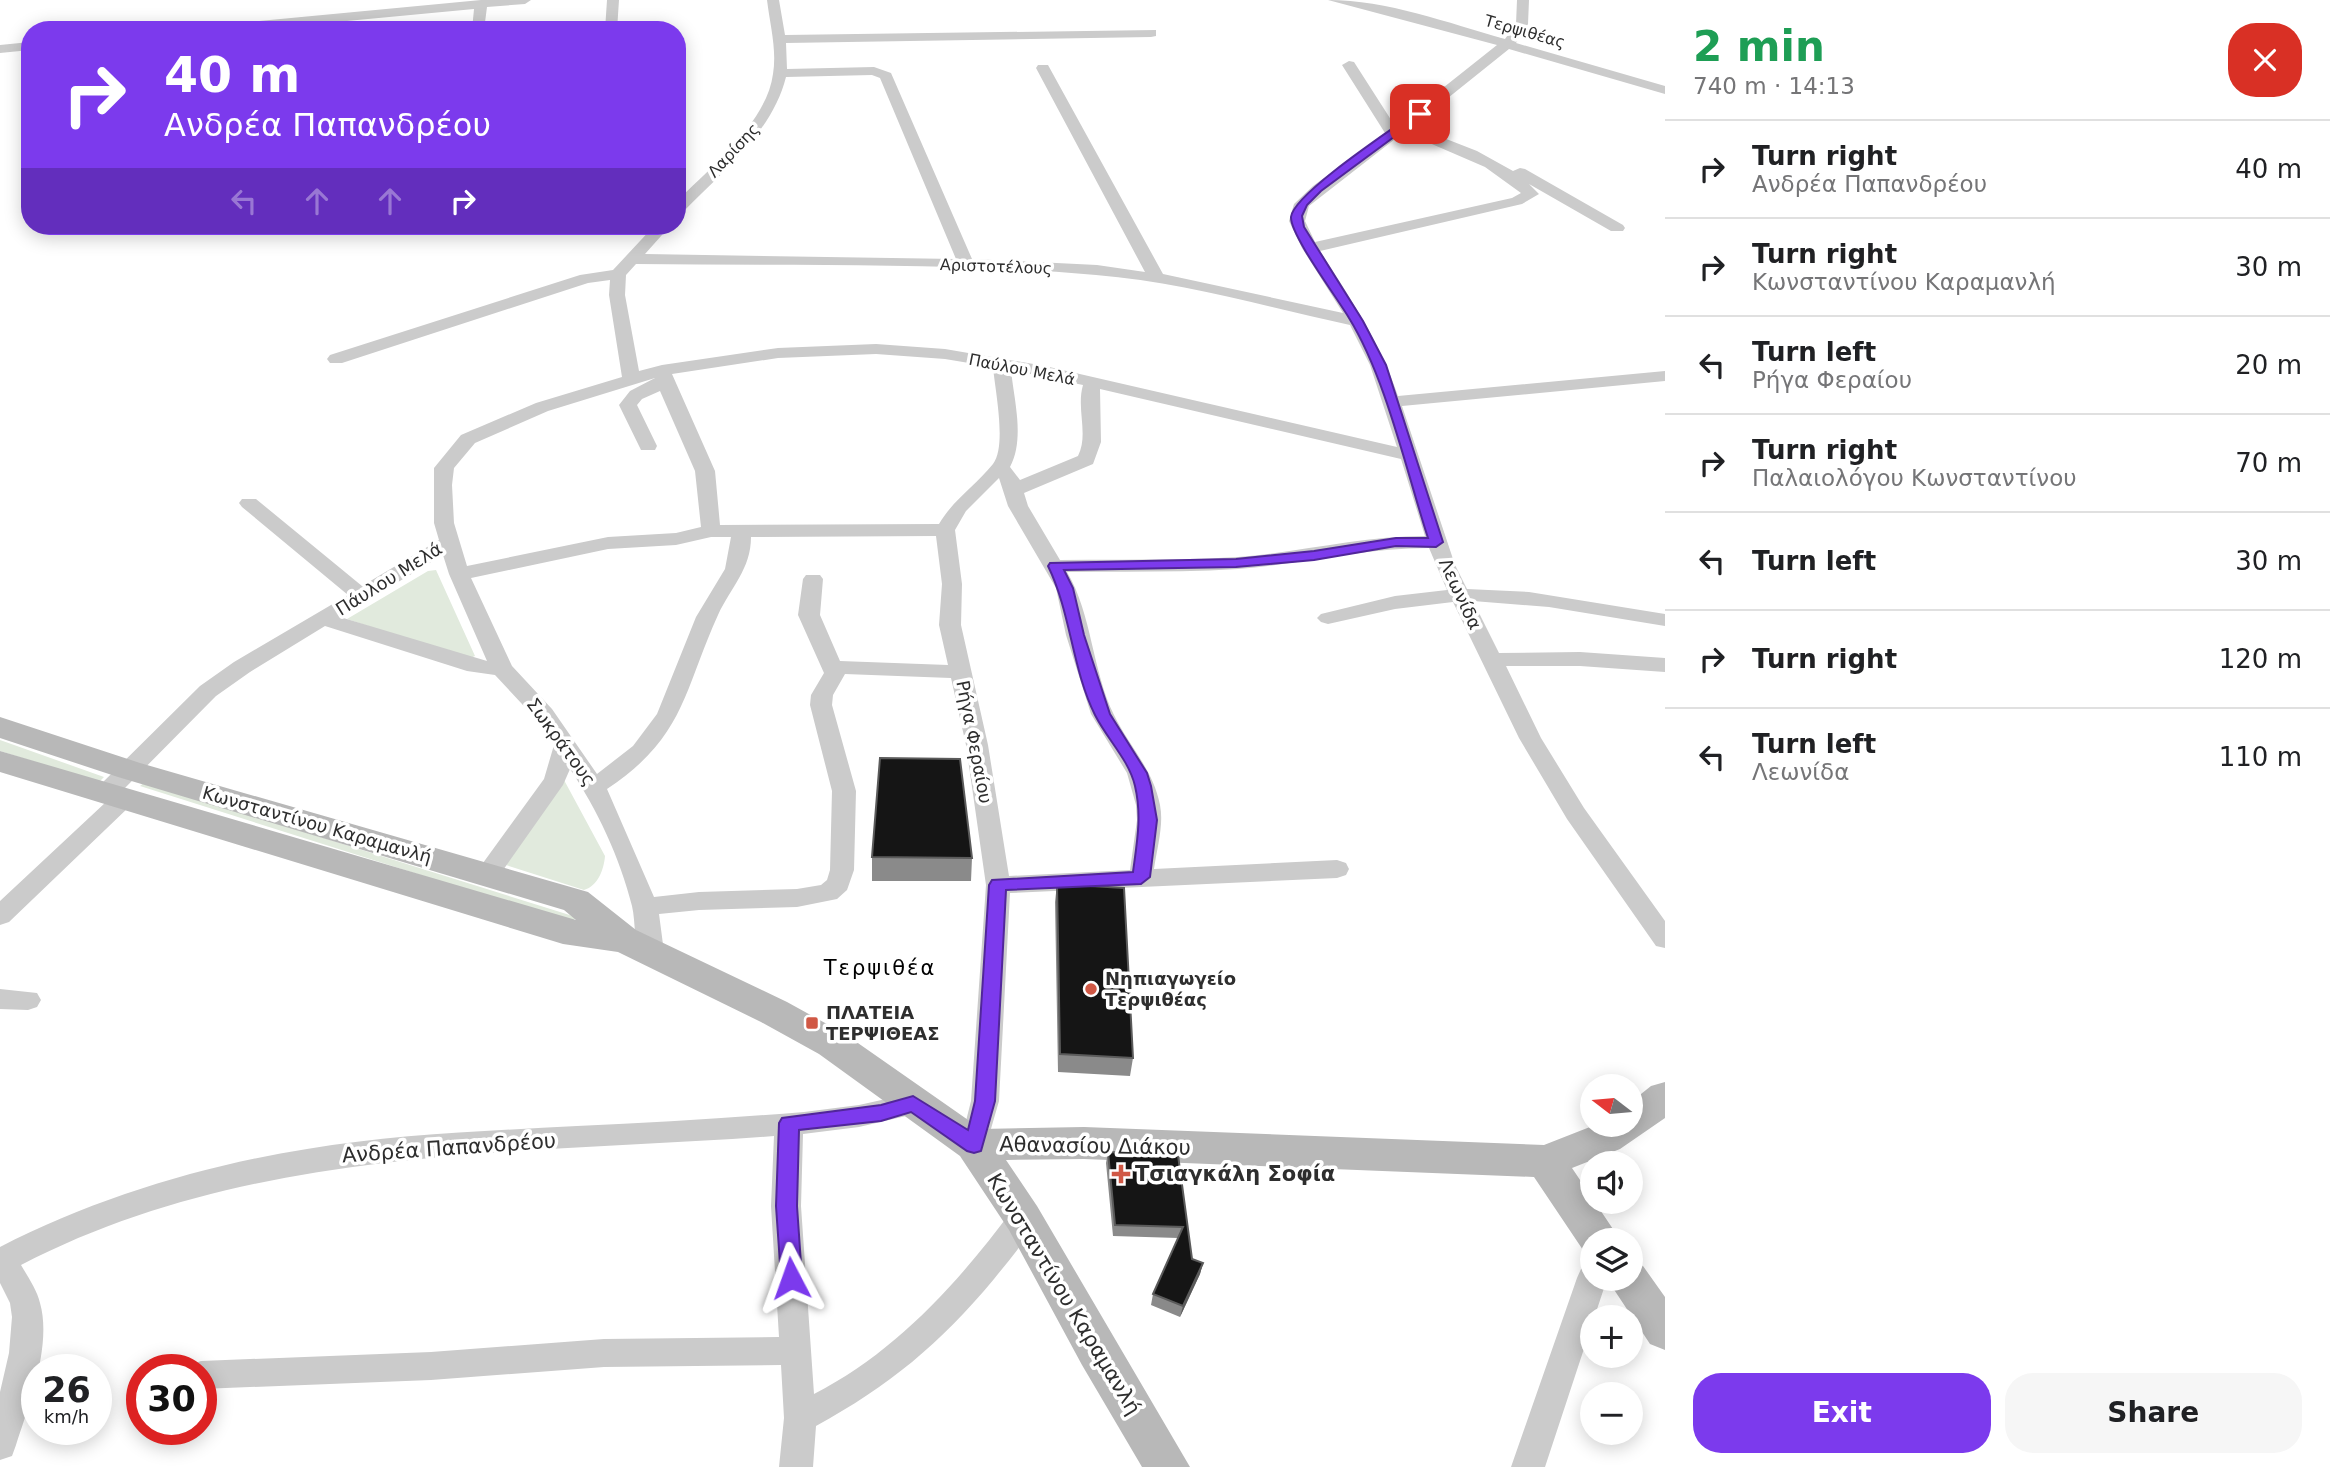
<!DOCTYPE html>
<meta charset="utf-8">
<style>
body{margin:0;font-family:"DejaVu Sans",sans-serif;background:#f6f6f6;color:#202124;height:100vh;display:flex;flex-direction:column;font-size:26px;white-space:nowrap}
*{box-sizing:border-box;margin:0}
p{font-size:23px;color:#757577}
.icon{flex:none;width:38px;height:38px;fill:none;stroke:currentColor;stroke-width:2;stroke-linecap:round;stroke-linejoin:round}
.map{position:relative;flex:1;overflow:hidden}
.drawer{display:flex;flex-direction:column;background:#fff;width:665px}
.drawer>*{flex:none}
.top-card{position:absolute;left:21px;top:21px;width:665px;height:214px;border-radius:28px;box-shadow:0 4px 18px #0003;background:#7c3aed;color:#fff;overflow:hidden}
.needle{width:46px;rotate:286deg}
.fabs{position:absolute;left:1580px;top:1074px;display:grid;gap:14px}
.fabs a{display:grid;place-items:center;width:63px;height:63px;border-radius:50%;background:#fff;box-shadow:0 4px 18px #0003;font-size:35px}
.speed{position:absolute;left:21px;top:1354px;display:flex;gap:14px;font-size:35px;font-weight:700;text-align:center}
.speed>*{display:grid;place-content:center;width:91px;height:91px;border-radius:50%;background:#fff;box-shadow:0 4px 18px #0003;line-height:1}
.speed small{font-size:18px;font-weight:400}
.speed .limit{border:10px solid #d22;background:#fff;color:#111}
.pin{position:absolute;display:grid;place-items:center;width:60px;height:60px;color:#fff;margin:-30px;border-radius:14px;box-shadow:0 4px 10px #0006}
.me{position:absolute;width:77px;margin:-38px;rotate:356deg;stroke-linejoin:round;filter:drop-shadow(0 0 5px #0008)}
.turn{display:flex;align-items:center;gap:24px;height:147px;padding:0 28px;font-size:32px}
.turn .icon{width:91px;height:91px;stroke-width:2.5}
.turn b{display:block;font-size:49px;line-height:60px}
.lanes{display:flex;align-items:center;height:66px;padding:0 28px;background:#0003;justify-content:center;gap:35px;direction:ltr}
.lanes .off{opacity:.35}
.round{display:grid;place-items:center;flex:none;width:74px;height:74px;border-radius:28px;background:#f6f6f6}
.overview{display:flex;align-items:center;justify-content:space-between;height:119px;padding:0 28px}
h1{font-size:42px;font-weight:800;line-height:52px;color:#1e9e55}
.cta{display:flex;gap:14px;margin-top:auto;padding:14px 28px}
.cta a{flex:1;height:80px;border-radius:28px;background:#7c3aed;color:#fff;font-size:28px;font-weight:800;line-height:80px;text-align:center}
.cta a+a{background:#f6f6f6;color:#202124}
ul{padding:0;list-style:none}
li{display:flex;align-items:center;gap:21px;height:98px;padding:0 28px;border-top:2px solid #e0e0e0}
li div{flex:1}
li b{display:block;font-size:26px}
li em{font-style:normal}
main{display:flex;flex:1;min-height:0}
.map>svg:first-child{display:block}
</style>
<main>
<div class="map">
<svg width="1665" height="1467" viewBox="0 0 1665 1467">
<rect width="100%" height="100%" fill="#fff"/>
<path fill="#e1eadd" d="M436,570l39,86 -7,3 -121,-40 81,-48z
M0,740l104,37 -5,5 -99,-31z
M564,780l41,76c-1,13 -7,30 -21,34l-78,-25z
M145,782l431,135 -4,6 -432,-137z"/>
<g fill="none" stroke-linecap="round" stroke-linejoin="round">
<path fill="#cbcbcb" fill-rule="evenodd" d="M481,0h50l-6,4 -38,3 -3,23h-12l2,-21 -223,21h-49l6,-4z
M607,0h12l-2,30h-12z
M767,0h12l6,35 371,-5v6l-5,1 -365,6 1,26 87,-2 17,6 81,186 125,6 48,7 -109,-204 2,-3h10l115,209 180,39 -41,-65 -13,-27 5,-17 19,-18 72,-53 -43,-68 7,-4 5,1 41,64 102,-81 -169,-45c59,0 120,23 177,39l11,-15 1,-24h12l-1,24 -12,19 149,43v8l-156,-45 -96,77 64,25 36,20 7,-3 5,1 98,56 2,3 -2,3h-12l-82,-47 10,10 -17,10 -202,47c30,47 60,91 78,145l267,-25v10l-263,25 53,159 12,24 62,3 136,22v12l-116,-19 -76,-6 26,52 81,-1 85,6v14l-85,-6h-74l35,72 43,70 81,113v27l-9,-2 -89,-127 -48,-81 -66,-136 -58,7 -67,15 -7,-2 -4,-4 4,-4 74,-18 52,-6 -18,-42c-64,0 -127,16 -191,21 -57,4 -114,2 -171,3 25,42 25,98 47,143 15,31 39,54 46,90 4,20 -3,43 -6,64l183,-9 9,3 3,6 -3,6 -9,3 -327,15 -11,208 -15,52 -10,3 -10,-3 -4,-8 11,-44 15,-216 -20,-140 -15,-67 -106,-4 -12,21 -1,10 24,86 -2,79 -7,20 -10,9 -40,8 -98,3 -40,4 5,38 -4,7 -9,2 -9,-2c-9,-16 -6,-36 -10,-53 -12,-48 -35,-97 -62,-137l-7,16 -67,95 -9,3 -9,-3 -3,-6 69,-95 10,-34 -18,-26 -41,-44 -28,-4 -142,-45 -75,46 -34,24 -96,97 10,1 4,6 -4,6 -121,116 -9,3v-24l106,-99 -9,-2 -4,-6 4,-6 103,-102 34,-24 114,-67 -106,-88 -3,-4 3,-4h14l106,87 77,-46 -5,-17v-55l27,-33 75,-32 86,-26 -13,-82 1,-15 -22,3 -246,80h-12l-3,-4 3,-4 250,-80 33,-5 41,-44h16l-25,28 311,5 -76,-181 -8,-3 -86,2c-14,56 -65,96 -104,136l-5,2v-14c33,-33 90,-79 96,-127 4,-25 -3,-49 -6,-74zM1404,132l81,35 36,26 -9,5 -197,44 -10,-21 4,-15zM636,264c153,2 308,-2 460,11 86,7 171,32 254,50l20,40 27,82 -352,-81 -100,-17 -69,-5 -98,4 -116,17 -23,6 -14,-76 1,-20zM876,354l69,5 48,8c2,23 14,79 0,97 -18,22 -40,36 -54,60l-219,1 -5,-54 -43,-97 106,-16zM1011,370l72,15c-7,24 6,49 -5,71l-58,24 -10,-13c15,-28 4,-67 1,-97zM655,378l-25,13 -11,14 22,45h14l2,-4 -20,-41 5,-6 18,-8 35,80 6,56 -25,6 -68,4 -141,29 -13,-43 -2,-38 2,-17 21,-25 73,-32zM1100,389l301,70 24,77c-62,0 -124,16 -187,21 -59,4 -119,2 -178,3l-32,-54 -4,-13 69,-29 8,-22zM999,478l9,28 48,82 10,47 25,79 36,59 9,32 1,15 -7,50 -121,6 -21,-131 -27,-120 1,-41 -7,-54 11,-19zM936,536l6,48 -3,41 9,40 -108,-4 -20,-46 3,-36 -3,-4h-14l-3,4 -5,36 26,58 -13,22 -1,10 22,86 -2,79 -3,10 -6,5 -24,4 -98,3 -45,5 -47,-108c78,-52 76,-97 111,-174 13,-28 33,-46 33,-78zM711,537h20l-6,32 -29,48 -39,97 -24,32 -36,28 -45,-65 -40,-43 -41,-88 137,-29 68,-4zM443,555l6,19 38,87 -147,-44z
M30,42v8l-30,3v-8z
M0,989l37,4 4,7 -4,7 -9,3 -28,-1z
M913,1093l10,3 4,8 -4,8 -64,15 -56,7 -2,72 13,188c82,-42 145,-112 199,-185l10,-3 10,3 5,9c-11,22 -29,42 -44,61 -54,65 -105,107 -178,147l-3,41h-34l5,-49 -3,-53 -177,2 -173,13 -230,9v-19h-14l3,-5 11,-4 230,-9 173,-13 175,-2 -8,-131 3,-70c-254,19 -520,8 -753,129 7,12 16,25 19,38 12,42 -11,102 -24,142l-4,11 -12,4v-68l9,-39 3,-36 -2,-14 -10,-20v-36c96,-49 201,-81 307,-98 89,-15 180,-18 270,-23 76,-3 152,-8 227,-14l55,-7z
M1592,1265v14h15l-62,188h-34l66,-189 4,-9z"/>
<path fill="#b8b8b8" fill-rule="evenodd" d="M0,717l140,46 448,129 48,38 151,72 58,32 136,95 103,-2 460,18 51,-20h36v-23l20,-16 14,-4v36l-45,31 -48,19 49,73h-29v15l-7,-3 -51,-76 -450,-18 -78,1 31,46 153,261h-48l-60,-102 -73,-135 -49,-74 -141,-102 -58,-32 -143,-70 -55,-8 -563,-172v-21l576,169 -12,-10 -446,-133 -118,-39z
M1631,1262l12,4 22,31v53l-15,-6 -43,-65h24z"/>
</g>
<path fill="#8a8a8a" d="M872,857l100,1 -1,23h-99z
M1057,884l76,174 -3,18 -72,-4 -3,-170z
M1108,1152l70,3 14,104 11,4 -3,11 -20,43 -29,-12 2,-11 25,-56 -65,-2 -7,-73z"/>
<path fill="#5b5b5b" d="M1203,1263l-3,11 -20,43 3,-11z"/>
<path fill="#151515" stroke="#5b5b5b" stroke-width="2" d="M880,758l80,1 12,99 -100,-1z
M1057,884l67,4 9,170 -73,-4z
M1108,1152l70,3 14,104 11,4 -20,43 -30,-12 30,-67 -68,-2z"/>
<path fill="#7c3aed" stroke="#51269a" stroke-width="2" d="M1416,112l9,2 -104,77 -14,14 -5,11 2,11 59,94 23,44 57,177 -7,5 -40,-1 -82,14 -78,7 -172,3 9,18 11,47 26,79 37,59 4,13 6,34 -7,57 -9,7 -135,6 -11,211 -14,50 -7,2 -7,-2 -56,-39 -30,9 -82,9 -2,76 5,72 -3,7 -8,2 -7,-2 -3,-7 -5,-72 3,-83 3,-5 99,-13 32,-9 55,34 7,-29 14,-216 3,-5 141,-8c4,-30 9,-56 2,-86 -6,-26 -28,-47 -40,-71 -23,-46 -24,-102 -47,-149l2,-3 186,-4 78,-8 82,-13h32c-22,-68 -42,-160 -79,-220 -11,-19 -59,-83 -58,-101 2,-23 103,-89 125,-105z"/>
<g fill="#d05845" stroke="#fff" stroke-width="2.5">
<circle cx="1091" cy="989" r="7"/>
<rect x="805" y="1016" width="14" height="14" rx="3.5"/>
<path d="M1117.5 1163.5h7v7h7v7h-7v7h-7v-7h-7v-7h7z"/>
</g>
<g text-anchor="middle" stroke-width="7" stroke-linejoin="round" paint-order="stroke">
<g font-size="16" fill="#2e2e2e" stroke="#fff">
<text transform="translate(1525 31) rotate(16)" y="6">Τερψιθέας</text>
<text transform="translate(733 150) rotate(-47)" y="6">Λαρίσης</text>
<text transform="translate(996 266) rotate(2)" y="6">Αριστοτέλους</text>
<text transform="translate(1022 369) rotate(11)" y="6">Παύλου Μελά</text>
</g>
<g font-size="18" fill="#2e2e2e" stroke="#fff">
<text transform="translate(389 579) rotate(-32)" y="6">Πάυλου Μελά</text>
<text transform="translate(1460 594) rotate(65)" y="6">Λεωνίδα</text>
<text transform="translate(561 742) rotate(54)" y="6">Σωκράτους</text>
<text transform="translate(974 742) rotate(79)" y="6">Ρήγα Φεραίου</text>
<text transform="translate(317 825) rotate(16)" y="6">Κωνσταντίνου Καραμανλή</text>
</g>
<g font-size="18" font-weight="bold" fill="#2e2e2e" stroke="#fff" text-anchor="start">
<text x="1105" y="985">Νηπιαγωγείο<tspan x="1105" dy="21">Τερψιθέας</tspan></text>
<text x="826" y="1019">ΠΛΑΤΕΙΑ<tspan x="826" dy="21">ΤΕΡΨΙΘΕΑΣ</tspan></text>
</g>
<g font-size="21" letter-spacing="2" fill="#000" stroke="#fff">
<text x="880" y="975">Τερψιθέα</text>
</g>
<g font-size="21" fill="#2e2e2e" stroke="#fff">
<text transform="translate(1095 1146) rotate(1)" y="7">Αθανασίου Διάκου</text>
<text transform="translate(449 1148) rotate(-4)" y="7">Ανδρέα Παπανδρέου</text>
<text transform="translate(1064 1294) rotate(59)" y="7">Κωνσταντίνου Καραμανλή</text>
</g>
<g font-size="21" font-weight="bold" fill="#2e2e2e" stroke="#fff" text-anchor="start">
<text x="1135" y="1181">Τσιαγκάλη Σοφία</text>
</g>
</g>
</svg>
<div class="fabs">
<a><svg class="needle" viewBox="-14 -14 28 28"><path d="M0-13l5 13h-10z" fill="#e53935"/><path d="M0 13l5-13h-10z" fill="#757577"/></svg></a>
<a><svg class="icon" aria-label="sound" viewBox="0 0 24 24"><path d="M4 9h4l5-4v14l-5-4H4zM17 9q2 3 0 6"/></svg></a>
<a><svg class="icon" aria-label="layers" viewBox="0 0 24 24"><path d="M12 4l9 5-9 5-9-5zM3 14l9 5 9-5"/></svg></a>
<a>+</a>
<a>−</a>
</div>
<div class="speed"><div>26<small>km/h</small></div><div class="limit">30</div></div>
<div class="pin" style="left:1420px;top:114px;background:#d93025"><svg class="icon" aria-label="arrive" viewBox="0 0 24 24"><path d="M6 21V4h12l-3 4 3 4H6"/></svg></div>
<svg class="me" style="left:791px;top:1278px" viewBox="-20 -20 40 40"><path d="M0-17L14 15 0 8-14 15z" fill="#7c3aed" stroke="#fff" stroke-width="4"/></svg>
<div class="top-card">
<div class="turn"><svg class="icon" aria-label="right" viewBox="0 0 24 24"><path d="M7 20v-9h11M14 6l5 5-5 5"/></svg><div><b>40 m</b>Ανδρέα Παπανδρέου</div></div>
<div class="lanes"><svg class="icon off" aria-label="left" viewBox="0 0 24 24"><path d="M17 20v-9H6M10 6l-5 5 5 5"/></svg><svg class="icon off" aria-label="ahead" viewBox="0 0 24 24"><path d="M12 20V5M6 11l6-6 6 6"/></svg><svg class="icon off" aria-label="ahead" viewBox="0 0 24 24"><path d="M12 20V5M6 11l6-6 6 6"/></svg><svg class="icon" aria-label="right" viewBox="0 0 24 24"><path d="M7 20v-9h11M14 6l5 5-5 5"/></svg></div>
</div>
</div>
<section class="drawer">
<div class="overview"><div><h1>2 min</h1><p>740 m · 14:13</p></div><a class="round" style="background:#d93025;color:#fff"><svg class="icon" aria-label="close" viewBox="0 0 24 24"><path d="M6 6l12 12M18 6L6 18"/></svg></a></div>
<ul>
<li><svg class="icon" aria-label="right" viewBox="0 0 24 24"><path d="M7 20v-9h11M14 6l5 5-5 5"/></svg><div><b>Turn right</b><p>Ανδρέα Παπανδρέου</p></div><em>40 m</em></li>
<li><svg class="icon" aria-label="right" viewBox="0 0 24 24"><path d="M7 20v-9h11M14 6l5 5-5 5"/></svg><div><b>Turn right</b><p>Κωνσταντίνου Καραμανλή</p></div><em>30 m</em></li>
<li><svg class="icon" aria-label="left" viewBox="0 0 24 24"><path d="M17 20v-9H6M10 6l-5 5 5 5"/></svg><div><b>Turn left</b><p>Ρήγα Φεραίου</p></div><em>20 m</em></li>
<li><svg class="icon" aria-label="right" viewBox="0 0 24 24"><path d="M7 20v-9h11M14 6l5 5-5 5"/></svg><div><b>Turn right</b><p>Παλαιολόγου Κωνσταντίνου</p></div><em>70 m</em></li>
<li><svg class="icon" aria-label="left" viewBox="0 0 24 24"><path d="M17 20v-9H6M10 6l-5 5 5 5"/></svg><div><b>Turn left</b></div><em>30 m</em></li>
<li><svg class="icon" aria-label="right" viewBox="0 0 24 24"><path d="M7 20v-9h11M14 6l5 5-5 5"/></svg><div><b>Turn right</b></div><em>120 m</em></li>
<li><svg class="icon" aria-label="left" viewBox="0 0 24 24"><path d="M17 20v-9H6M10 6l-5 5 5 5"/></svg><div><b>Turn left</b><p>Λεωνίδα</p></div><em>110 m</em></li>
</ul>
<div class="cta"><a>Exit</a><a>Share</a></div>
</section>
</main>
